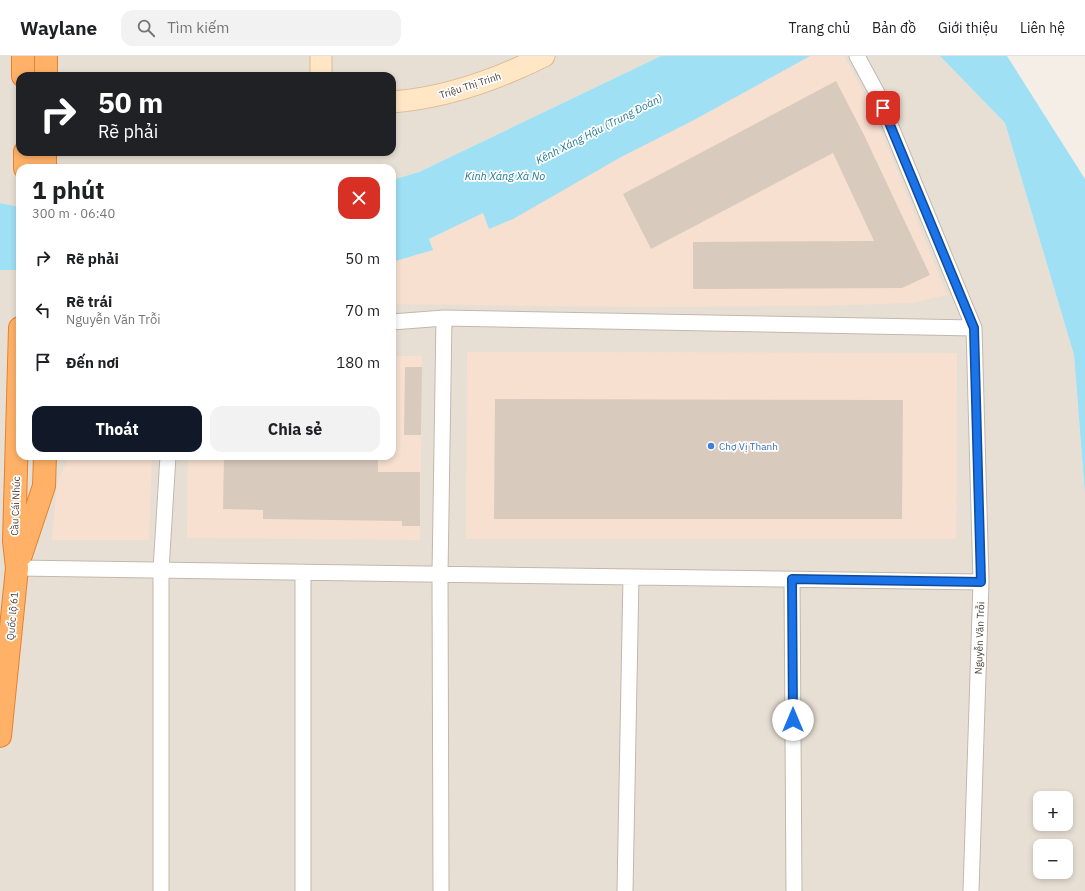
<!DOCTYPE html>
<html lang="vi">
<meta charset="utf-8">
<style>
body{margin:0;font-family:"IBM Plex Sans",sans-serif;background:#f2f2f2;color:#202124;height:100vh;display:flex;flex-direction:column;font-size:15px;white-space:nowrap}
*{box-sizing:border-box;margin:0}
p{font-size:13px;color:#757577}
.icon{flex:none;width:22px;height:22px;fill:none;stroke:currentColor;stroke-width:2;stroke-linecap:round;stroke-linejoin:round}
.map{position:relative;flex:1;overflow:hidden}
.details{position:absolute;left:16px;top:108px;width:380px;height:296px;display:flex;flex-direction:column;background:#fff;border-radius:12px;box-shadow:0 2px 6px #0003}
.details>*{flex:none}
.banner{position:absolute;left:16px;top:16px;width:380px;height:84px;border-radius:12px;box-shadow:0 2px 6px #0003;background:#202124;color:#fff;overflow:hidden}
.tools{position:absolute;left:1033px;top:735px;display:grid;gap:8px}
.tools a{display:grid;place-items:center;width:40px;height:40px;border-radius:8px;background:#fff;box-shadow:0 2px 6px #0003;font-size:20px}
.pin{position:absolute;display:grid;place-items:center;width:34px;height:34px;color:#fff;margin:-17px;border-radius:8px;box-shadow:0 2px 6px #0006}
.me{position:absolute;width:44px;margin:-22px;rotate:0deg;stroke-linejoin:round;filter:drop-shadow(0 0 3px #0008)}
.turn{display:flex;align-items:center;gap:14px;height:84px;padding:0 16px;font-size:18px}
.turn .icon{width:52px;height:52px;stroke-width:2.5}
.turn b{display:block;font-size:28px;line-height:34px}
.round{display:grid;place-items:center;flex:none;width:42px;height:42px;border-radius:12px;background:#f2f2f2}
.headline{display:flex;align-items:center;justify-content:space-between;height:68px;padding:0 16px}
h1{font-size:24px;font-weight:700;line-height:30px}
.action{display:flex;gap:8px;margin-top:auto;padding:8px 16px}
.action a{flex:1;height:46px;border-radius:12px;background:#111827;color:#fff;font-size:16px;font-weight:700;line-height:46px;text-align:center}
.action a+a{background:#f2f2f2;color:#202124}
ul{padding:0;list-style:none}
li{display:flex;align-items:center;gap:12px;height:52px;padding:0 16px}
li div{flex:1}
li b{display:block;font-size:15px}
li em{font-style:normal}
header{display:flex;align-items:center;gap:24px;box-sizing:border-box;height:56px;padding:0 20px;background:#fff;border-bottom:1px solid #e0e0e0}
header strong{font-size:19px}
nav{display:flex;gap:22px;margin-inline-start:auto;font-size:14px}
.search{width:280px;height:36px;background:#f2f2f2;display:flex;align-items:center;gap:10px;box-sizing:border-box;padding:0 14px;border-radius:12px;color:#757577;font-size:15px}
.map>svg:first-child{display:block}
</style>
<header>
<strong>Waylane</strong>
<div class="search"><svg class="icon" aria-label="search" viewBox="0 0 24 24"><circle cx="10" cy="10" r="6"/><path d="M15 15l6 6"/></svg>Tìm kiếm</div>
<nav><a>Trang chủ</a><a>Bản đồ</a><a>Giới thiệu</a><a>Liên hệ</a></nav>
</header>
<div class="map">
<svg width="1085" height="835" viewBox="0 0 1085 835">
<rect width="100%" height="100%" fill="#f4eee7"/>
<path fill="#e8dfd4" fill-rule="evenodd" d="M0,0h661l-242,116 -27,8v-12h-372v39l-20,-4zM20,20h372v76h-372z
M810,0h130l65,67 69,232 11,140v396h-1085v-621h20v186h372v-194l26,-7 276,-135zM1040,742h26v26h-26zM1040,790h26v26h-26z"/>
<path fill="#f7e0d0" d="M810,0h34l22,41 24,56 57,142 -36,8 -98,3 -169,1 -252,-3v-42l41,-12 -4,-11 54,-26 6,16 24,-10 108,-62 73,-37z
M467,296l490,1 -1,186h-490z
M392,300h30l-2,184 -233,-2 1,-82h204z
M69,400h83l-3,84h-97l5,-56z"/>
<path fill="#9fe0f4" d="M661,0h149l-116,64 -73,37 -108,62 -24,10 -6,-16 -54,26 4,11 -41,12v-82l27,-8z
M940,0h67l78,123v316l-11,-140 -69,-232z
M0,147l20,4v63h-20z"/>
<path fill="#d9cabe" d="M836,25l28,54 66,140 -28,13 -209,1v-47l181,-1 -41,-88 -182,96 -28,-55z
M405,311h17l-1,68h-17z
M495,343l408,1 -1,119h-408z
M224,400h154v16h42v54h-18v-5l-139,-2v-9l-40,-1z"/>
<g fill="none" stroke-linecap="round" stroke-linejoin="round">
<g stroke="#c3b7ab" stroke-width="17">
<path id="street" d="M857,0l20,37 97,235 7,254 -10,309
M392,266l52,-4 530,10
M17,512l964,14
M792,523l2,312
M161,835v-321l7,-114
M303,835v-319
M441,835l-1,-317 4,-256
M625,835l6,-314"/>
</g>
<g stroke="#dabc96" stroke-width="23">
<path id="secondary" d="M321,20v-20
M392,46c54,-4 104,-22 152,-46"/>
</g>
<g stroke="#e6822f" stroke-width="24">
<path id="highway" d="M23,0v20
M46,20v-20
M25,96v16
M45,112v-16
M21,499l23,-69 1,-30
M0,680l17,-168 -3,-27 6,-213"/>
</g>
<use href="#street" stroke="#fff" stroke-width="15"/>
<use href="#secondary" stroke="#ffe7c6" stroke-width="21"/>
<use href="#highway" stroke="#ffb167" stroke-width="22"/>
</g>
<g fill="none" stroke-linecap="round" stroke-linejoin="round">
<g stroke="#114b97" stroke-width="10">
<path id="route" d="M793,664l-1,-141 189,3 -7,-254 -91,-220"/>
</g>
<use href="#route" stroke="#1a73e8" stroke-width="7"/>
</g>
<circle fill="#3f7fe0" stroke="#fff" stroke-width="1.5" cx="711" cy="390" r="4"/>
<g text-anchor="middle" stroke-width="3.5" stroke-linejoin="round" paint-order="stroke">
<g font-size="10" fill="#483d35" stroke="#fff">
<text transform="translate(470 29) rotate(-18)" y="4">Triệu Thị Trinh</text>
<text transform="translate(15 450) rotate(-88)" y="4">Cầu Cái Nhúc</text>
<text transform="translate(12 560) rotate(-85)" y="4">Quốc lộ 61</text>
<text transform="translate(979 582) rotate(-88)" y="4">Nguyễn Văn Trỗi</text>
</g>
<g font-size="10" fill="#366cbe" stroke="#fff" text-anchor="start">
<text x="719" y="394">Chợ Vị Thanh</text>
</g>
<g font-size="11" font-style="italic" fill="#237b98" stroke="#fff">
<text transform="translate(599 73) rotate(-27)" y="4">Kênh Xáng Hậu (Trung Đoàn)</text>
<text x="505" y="124">Kinh Xáng Xà No</text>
</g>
</g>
</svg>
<div class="tools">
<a>+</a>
<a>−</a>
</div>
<div class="pin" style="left:883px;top:52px;background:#d93025"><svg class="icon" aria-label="arrive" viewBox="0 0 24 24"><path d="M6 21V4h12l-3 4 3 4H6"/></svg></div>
<svg class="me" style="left:793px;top:664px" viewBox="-20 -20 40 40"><circle r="19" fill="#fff"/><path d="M0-13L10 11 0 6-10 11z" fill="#1a73e8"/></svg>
<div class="banner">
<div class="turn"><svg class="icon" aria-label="right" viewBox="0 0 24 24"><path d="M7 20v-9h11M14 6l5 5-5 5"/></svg><div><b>50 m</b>Rẽ phải</div></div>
</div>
<section class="details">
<div class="headline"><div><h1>1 phút</h1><p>300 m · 06:40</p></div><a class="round" style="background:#d93025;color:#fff"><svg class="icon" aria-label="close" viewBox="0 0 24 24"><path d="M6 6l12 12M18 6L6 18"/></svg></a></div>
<ul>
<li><svg class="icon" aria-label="right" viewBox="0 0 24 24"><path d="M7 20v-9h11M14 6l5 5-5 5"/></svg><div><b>Rẽ phải</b></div><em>50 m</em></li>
<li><svg class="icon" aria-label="left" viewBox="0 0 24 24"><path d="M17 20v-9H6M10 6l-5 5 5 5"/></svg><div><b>Rẽ trái</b><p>Nguyễn Văn Trỗi</p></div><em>70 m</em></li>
<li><svg class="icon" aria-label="arrive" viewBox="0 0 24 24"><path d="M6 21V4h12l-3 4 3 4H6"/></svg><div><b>Đến nơi</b></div><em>180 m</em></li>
</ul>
<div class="action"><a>Thoát</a><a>Chia sẻ</a></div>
</section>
</div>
